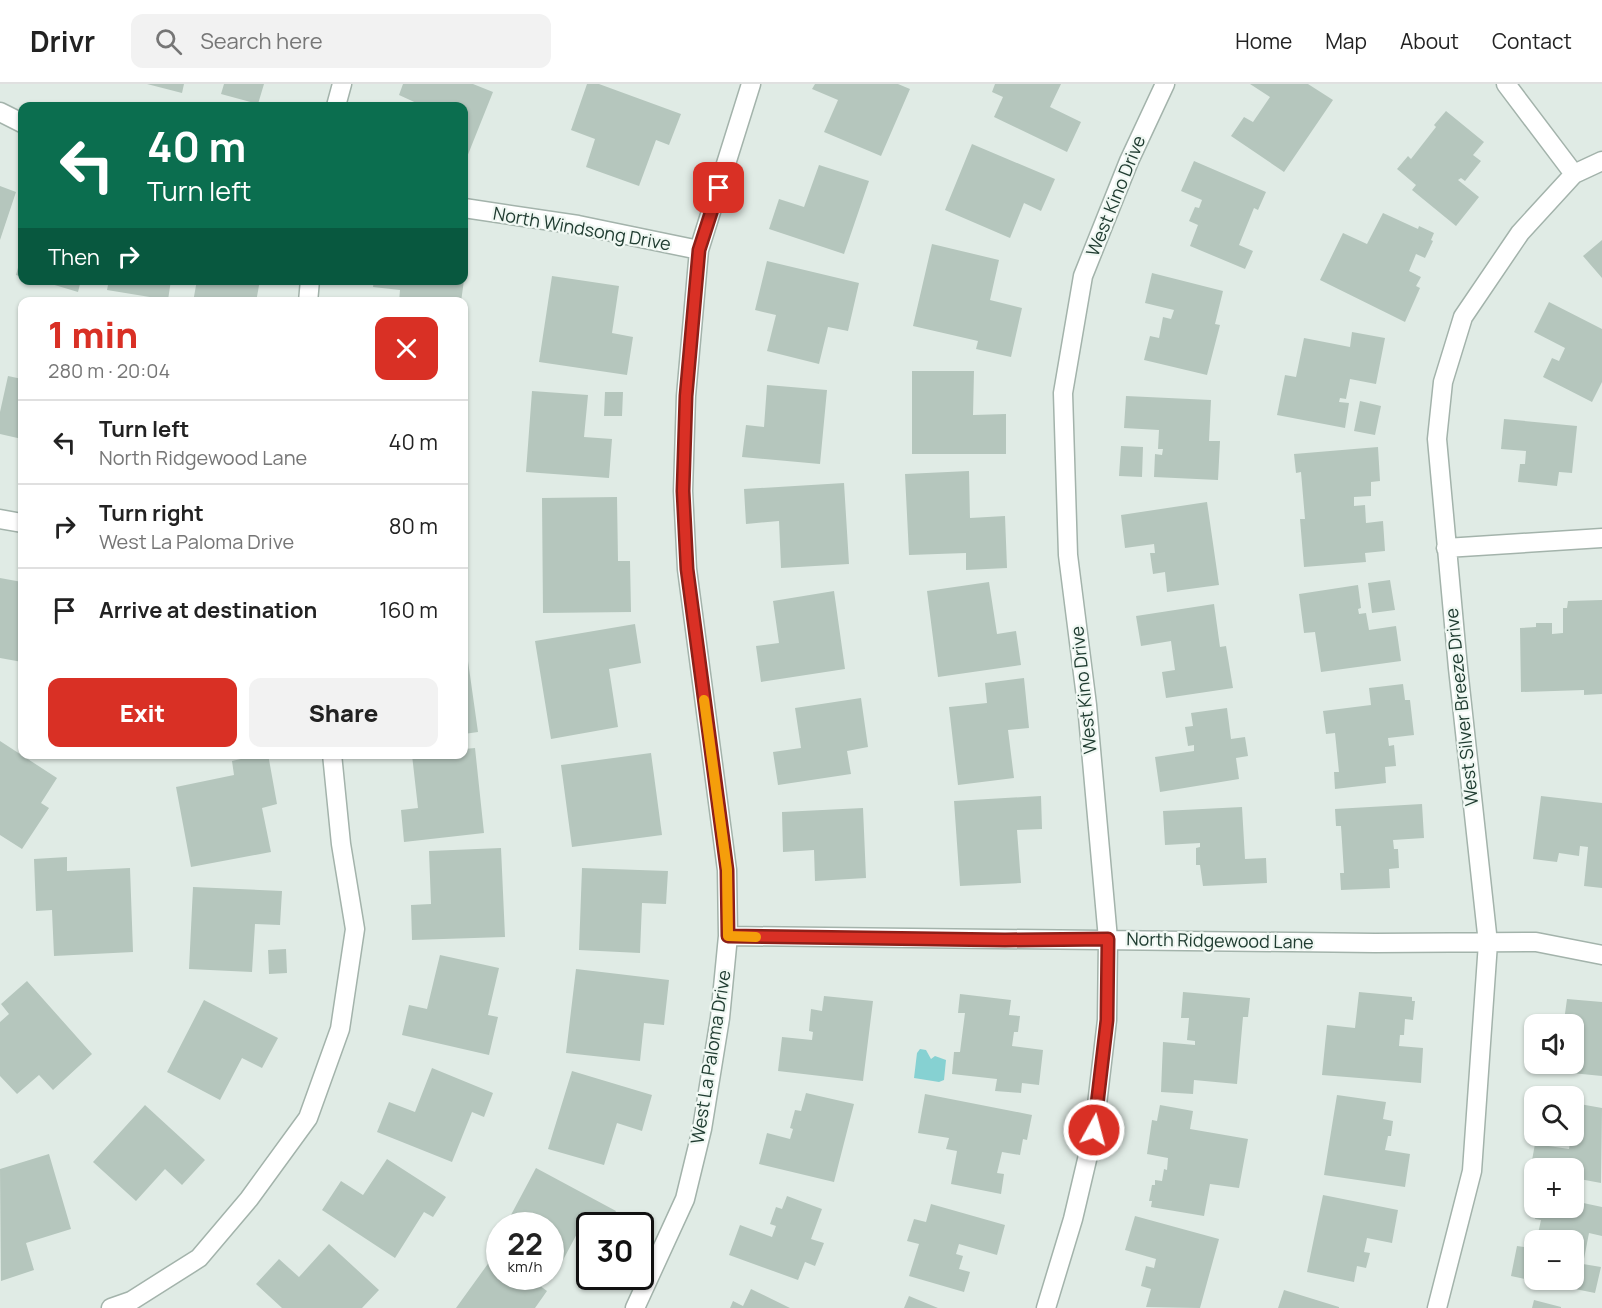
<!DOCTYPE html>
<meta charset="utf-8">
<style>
body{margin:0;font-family:Manrope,sans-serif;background:#f2f2f2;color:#222;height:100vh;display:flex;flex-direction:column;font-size:22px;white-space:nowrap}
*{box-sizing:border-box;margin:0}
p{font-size:20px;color:#767676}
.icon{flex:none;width:33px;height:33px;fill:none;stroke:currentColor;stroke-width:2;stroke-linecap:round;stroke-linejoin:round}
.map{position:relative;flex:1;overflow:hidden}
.panel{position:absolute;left:18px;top:213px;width:450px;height:462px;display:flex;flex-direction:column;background:#fff;border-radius:12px;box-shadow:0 2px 4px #0004}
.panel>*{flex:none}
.banner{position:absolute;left:18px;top:18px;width:450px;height:183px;border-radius:12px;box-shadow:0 2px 4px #0004;background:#0b6e4f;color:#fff;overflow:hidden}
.fabs{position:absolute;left:1524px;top:930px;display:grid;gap:12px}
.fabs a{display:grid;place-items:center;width:60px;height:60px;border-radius:12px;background:#fff;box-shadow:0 2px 4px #0004;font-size:30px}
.speed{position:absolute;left:486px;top:1128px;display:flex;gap:12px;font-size:30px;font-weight:700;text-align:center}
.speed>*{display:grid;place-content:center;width:78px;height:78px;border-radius:50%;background:#fff;box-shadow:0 2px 4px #0004;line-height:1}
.speed small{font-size:15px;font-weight:400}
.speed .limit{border:3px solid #111;border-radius:9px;background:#fff;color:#111}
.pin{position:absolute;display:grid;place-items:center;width:51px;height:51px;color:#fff;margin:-26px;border-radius:12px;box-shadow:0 3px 9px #0006}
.me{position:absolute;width:66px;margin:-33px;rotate:7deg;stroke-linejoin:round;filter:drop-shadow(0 0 4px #0008)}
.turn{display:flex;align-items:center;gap:21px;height:126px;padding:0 30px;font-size:27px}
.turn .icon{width:78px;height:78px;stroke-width:2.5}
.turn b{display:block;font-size:42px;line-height:51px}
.then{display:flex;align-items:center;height:57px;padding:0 30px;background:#0003;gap:12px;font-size:22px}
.round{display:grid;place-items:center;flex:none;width:63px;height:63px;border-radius:12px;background:#f2f2f2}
.overview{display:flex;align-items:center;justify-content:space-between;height:102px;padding:0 30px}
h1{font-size:36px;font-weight:800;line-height:45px;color:#d93025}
.cta{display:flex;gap:12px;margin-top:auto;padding:12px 30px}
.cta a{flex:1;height:69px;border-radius:12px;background:#d93025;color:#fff;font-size:24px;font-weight:800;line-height:69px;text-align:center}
.cta a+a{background:#f2f2f2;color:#222}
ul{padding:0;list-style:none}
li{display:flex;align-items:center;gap:18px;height:84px;padding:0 30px;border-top:2px solid #e0e0e0}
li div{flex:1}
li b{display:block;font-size:22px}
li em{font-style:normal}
header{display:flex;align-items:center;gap:36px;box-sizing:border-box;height:84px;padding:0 30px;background:#fff;border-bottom:2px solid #e0e0e0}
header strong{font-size:28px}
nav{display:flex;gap:33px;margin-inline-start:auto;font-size:21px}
.search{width:420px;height:54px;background:#f2f2f2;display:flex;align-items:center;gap:15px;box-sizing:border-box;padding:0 21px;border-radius:12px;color:#767676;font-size:22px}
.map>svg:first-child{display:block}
</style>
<header>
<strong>Drivr</strong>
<div class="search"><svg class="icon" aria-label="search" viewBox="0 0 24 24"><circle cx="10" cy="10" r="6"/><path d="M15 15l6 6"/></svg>Search here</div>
<nav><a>Home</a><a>Map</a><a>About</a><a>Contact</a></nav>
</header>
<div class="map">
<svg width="1602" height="1224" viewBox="0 0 1602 1224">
<rect width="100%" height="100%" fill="#e0ebe5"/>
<path fill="#86d1d2" d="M920,965l6,1 5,9 4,-3 11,4 -2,20 -5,2 -25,-4 3,-25z"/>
<path fill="#b5c6bd" d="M147,0h37l-2,9z
M224,0h40l-6,20 -37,-10z
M403,0h70l20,8 -26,65 -3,-2v-49h-41l-24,-11z
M587,0h12l82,30 -12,31 -13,-5 -17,46 -53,-19 9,-28 -24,-9z
M815,0h83l12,5 -29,67 -57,-24 14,-32 -26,-11z
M995,0h66l-11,23 31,15 -14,30 -73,-35 9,-20 -11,-5z
M1250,0h58l25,16 -49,72 -53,-36 13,-19 9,5 17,-25z
M1446,27l38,31 -11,13 8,6 -16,20 -4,-3 -3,2 21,17 -23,29 -44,-36 4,-5 -19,-16 11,-13 3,3 25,-32 -2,-2z
M972,60l83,35 -14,32 -17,-8 -14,35 -65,-28z
M1194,77l72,31 -8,18 -4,-2 -15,37 14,6 -8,18 -55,-23 8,-21 -9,-4 6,-14 4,1 3,-8 -21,-9z
M819,81l50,16 -25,73 -75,-25 10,-30 25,8z
M0,102l16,6 -16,48z
M1383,129l35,16 1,-3 15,7 -3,7 2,1 -8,17 -9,-4 -7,17 12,6 -5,9 4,2 -15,34 -85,-42 23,-47 24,11z
M1602,156v38l-19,-22z
M932,160l67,16 -9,40 32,8 -11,49 -35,-8 2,-8 -65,-15z
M22,169v24l-6,-2z
M767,177l92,22 -11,48 -20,-4 -9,37 -52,-13 9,-36 -21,-5z
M1152,189l71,18 -8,33 5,1 -13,50 -63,-15 6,-24 9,2 4,-21 8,2 3,-9 -29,-7z
M552,192l67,10 -7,47 21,4 -6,38 -88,-13z
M38,196h43l-3,12z
M109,196h62l-3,20 -61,-10z
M197,196h63l-4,22h-63z
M374,196h90l-3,22h-62l1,-12 -27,-3z
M1549,218l53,27v53l-10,20 -49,-25 9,-19 7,3 6,-13 -31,-16z
M1352,248l33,6 -9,46 -26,-5 -4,20 -6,-1 -1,4 10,1 -4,25 -68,-13 8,-40 11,2 8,-39 46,9z
M912,287h62l-1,44 33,-1v40h-94z
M8,292l14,3v60l-22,-5v-22z
M767,301l60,5 -7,74 -78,-7 4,-32 18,2z
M532,307l56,4 -4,42 28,2 -3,39 -83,-6z
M605,308h18l-1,24h-18z
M1126,312l85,4 -2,41h11l-2,39 -64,-3 1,-23 7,1 1,-6h-5l1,-19 -35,-2z
M1360,317l21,5 -6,29 -21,-4z
M1504,335l73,7 -5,47 -13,-1 -2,14 -39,-4 2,-18h5l1,-13 -25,-2z
M1121,362l22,1 -1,30 -23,-1z
M1378,363l2,34 -9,1v14l-17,1v9l11,-1 1,18 17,-2 2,30 -20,2 1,9 -62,5 -4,-48h5l-4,-47 -5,1 -2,-19z
M969,387l1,47 35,-2 2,52 -41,2v-17l-57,2 -4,-81z
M844,399l5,81 -68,4 -2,-47 -33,3 -2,-35z
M617,413l1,64h12l1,51 -88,1 -1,-115z
M1207,418l12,83 -52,7 -2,-20 -12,2 -3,-21h5l-1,-9 -29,4 -4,-33z
M0,494l22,4v80l-22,-4z
M1390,496l5,30 -23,3 -4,-30z
M989,498l8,52 19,-3 5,34 -83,12 -11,-86z
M1358,501l3,23 -3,1 1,5 7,-1 3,17 27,-4 5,35 -80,11 -6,-40 -11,1 -5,-39z
M834,507l11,78 -84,13 -5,-36 23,-3 -6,-42z
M1602,516v94l-18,1v-5l-63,2 -1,-64 16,-1v-4h16v11l11,-1v-25h4l1,-7z
M1214,520l6,43 6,-1 7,42 -67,10 -4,-26 13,-2 -4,-29 -30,5 -5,-30z
M635,540l6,39 -32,6 9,58 -67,12 -16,-98z
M464,570h3l11,78 -14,2z
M1024,594l5,50 -21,2 6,48 -56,7 -9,-78 38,-4 -2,-20z
M1403,600l2,16h5l4,35 -26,3 1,8 5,-1 2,21 -11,1 1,16 -51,6 -1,-17h5l-4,-39 -9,1 -3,-23 48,-6 -2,-17z
M861,614l7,49 -21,4 4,23 -73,11 -5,-33 28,-4 -6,-40z
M1227,624l4,31 14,-2 3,19 -12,2 3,21 -79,13 -5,-35 39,-6v-6l-6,1 -3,-19 8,-1 -2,-13z
M0,657l57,37 -16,25 8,5 -27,41 -22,-14z
M475,664l9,85 -80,9 -3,-32 17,-2 -6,-53 52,-1v-5z
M651,669l11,82 -90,12 -11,-82z
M263,670h5l9,50 -15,4 9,44 -80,15 -15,-80 58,-12 -2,-14z
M1041,712l1,33 -25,1 4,53 -61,3 -6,-85z
M1541,712l61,7v85l-18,-2 4,-39 -8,-1 -1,10 -20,-3 -2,9 -24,-3z
M1422,720l2,34 -31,2 1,9h4l1,19 -10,1 1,19 -49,2 -1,-17h4l-3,-47h-5l-1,-17z
M1242,723l3,52 21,-1 1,25 -64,3 -3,-21h-4v-17l4,-1v-4l-35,2 -2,-34z
M863,724l3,70 -51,3 -1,-31 -31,2 -1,-40z
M501,764l4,89 -93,3 -1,-35 20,-1 -2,-53z
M67,773v14l63,-3 3,84 -79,4 -2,-46 -16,1 -2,-52z
M582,784l86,3 -2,33 -24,-1 -2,50 -61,-3z
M193,803l89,4 -2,34 -25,-1 -3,48 -63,-3z
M286,865l1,24 -18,1 -1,-24z
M440,871l59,13 -11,47 10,2 -9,38 -87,-20 7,-30 18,4z
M576,885l93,11 -5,45 -20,-2 -4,38 -74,-8z
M27,897l65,73 -39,36 -14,-15 -22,19 -17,-18v-54l9,-8 -8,-10z
M1183,908l67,6 -2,19h-5l-6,67 -43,-4 -1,14 -32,-2 2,-50 32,3v-4l-8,-1 2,-22h-8z
M1359,908l53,5v4h3l-2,19 -8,-1 -1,16h-4l-1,11 24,2 -2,35 -99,-8 5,-50 28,3z
M960,910l51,6 -2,15 11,1 -2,16h-4l-2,14 31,4 -4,35 -17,-2 -1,10 -26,-2 2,-12 -45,-5 2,-22h6l5,-39h-7z
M824,912l49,5 -10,80 -85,-10 4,-34 30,3 1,-8 -4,-1 2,-22 11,2z
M1567,915l35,3v74l-61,-6 1,-6h32v-40h-7l1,-2 -4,-1z
M204,916l74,38 -16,30 -20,-10 -22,42 -53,-28z
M432,984l61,25 -9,24 -12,-5 -20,50 -75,-30 12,-30 26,10z
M572,987l80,24 -10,36 -25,-8 -13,42 -56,-16z
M806,1009l48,11 -20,78 -75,-18 8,-31 23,6 3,-10 -3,-1 5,-18 6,1z
M925,1010l107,21 -5,25 -4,-1 -3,16 -18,-3 -5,21 7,1 -3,20 -50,-10 6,-33 -11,-2 3,-11 -31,-5z
M1337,1011l49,7 -3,17 10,2 -2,15h-3l-3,14 25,4 -5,33 -81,-12z
M1574,1019l28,5 -1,75 -27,-5v-10h-40v4l-4,-1 5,-27 34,5 2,-13h3z
M145,1021l60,55 -23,25 -17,-16 -29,32 -43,-39z
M1160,1021l33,6 -3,18 58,10 -9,49 -29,-4 -6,32 -53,-9 1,-6h-3l3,-16h3v-5l7,1 2,-12 3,1 1,-12 -21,-4 5,-34 5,1z
M49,1070l22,75 -45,14 8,27 -33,11 -1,-112z
M387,1075l59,38 -13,20 -9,-5 -29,46 -73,-48 19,-29 22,14z
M536,1084l80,43 -7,15h-19v10l-11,-6 -16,30 -13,-7v-27h-45z
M1323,1111l75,15 -6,33 -25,-5 -3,14 6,1 -4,15 -9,-2 -3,16 -47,-10z
M787,1112l35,13 -11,30 13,4 -9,23 -10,-4 -7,18 -69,-25 11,-30 32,12 4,-11 -6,-2 6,-17 6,2z
M1574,1117l28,6v29l-13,-3 -6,31 18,3 -6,26 -60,-12 39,-1v-40h-40v41l-23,-5 6,-30 7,1 2,-11 11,2 4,-18 -6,-1 2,-11h37z
M931,1120l74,21 -8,30 -38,-11 -3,10 7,2 -4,13 11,3 -6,20 -55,-16 10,-32 -12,-3 7,-22 12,3z
M1135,1132l84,23 -19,69 -54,-1 5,-18 -10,-3 5,-20 8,2 2,-9 -31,-9z
M329,1160l50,46 -17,18h-80l-26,-24 23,-25 20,18z
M495,1170l5,3v19h27l20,15 -12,17h-79z
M751,1205l39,19h-60l3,-7 10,5z
M1284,1206l55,17v1h-61z
M909,1212l29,12h-34z
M1534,1216l27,7v1h-29z"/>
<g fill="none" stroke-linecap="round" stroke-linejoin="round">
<g stroke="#a3b3ab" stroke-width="21">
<path id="minor" d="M1506,0l68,90
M336,22l6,-22
M0,28l22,11
M464,124l114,17 121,25
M308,218l2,-22
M0,435l22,4
M1446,464l156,-10
M728,852l647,7 161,-1 66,13
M111,1224l20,-7 68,-43 50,-59 59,-81 32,-89 15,-100 -14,-85 -9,-90
M635,1224l50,-109 17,-70 18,-111 8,-82 -1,-66 -40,-301 -4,-78 3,-95 13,-146 52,-166
M1046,1224l27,-89 21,-89 13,-110 1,-81 -21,-234 -19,-150 -5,-162 20,-117 46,-115 36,-77
M1437,1224l35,-137 16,-228 -30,-275 -21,-229 6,-57 20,-65 57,-84 54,-59 28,-13"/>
</g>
<use href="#minor" stroke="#fff" stroke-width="18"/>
</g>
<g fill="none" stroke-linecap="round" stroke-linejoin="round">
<g stroke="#8d1f18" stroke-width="15">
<path id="route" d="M719,104l-20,62 -13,146 -3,95 4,78 40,301 1,66 277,4 103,-1 -1,81 -13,110"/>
</g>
<use href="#route" stroke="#d93025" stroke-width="10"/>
<path stroke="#f59e0b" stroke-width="10" d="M704,616l23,170 1,66 28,1"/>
</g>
<g text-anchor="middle" stroke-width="4.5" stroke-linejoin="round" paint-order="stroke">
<g font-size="18" fill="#203c31" stroke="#f0f8f3">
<text transform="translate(1116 112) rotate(-68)" y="6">West Kino Drive</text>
<text transform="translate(582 145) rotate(10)" y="6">North Windsong Drive</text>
<text transform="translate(1084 606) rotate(-96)" y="6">West Kino Drive</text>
<text transform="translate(1462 623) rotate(-96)" y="6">West Silver Breeze Drive</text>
<text transform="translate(1220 857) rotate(1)" y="6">North Ridgewood Lane</text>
<text transform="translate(711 973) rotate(-81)" y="6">West La Paloma Drive</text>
</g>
</g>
</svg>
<div class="fabs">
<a><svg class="icon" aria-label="sound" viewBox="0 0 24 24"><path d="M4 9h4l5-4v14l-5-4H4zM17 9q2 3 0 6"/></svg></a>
<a><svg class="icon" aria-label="search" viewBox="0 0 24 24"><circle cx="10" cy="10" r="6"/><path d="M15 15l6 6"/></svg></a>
<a>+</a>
<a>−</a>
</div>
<div class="speed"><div>22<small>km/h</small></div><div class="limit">30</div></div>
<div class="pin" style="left:719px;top:104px;background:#d93025"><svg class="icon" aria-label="arrive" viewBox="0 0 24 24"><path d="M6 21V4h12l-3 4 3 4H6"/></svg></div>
<svg class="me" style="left:1094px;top:1046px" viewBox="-20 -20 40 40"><circle r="17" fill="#d93025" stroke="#fff" stroke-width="3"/><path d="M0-11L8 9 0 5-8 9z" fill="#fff"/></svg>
<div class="banner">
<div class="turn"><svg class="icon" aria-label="left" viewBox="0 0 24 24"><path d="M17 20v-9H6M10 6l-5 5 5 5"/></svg><div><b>40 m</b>Turn left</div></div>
<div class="then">Then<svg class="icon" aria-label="right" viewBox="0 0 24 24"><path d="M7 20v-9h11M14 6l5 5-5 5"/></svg></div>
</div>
<section class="panel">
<div class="overview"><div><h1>1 min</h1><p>280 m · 20:04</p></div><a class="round" style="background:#d93025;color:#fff"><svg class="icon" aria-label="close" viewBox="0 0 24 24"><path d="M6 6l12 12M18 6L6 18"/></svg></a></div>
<ul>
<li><svg class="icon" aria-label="left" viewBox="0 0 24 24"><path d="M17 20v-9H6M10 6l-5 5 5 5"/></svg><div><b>Turn left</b><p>North Ridgewood Lane</p></div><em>40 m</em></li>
<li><svg class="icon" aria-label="right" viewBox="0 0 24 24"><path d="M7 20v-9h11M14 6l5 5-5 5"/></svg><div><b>Turn right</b><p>West La Paloma Drive</p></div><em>80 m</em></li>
<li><svg class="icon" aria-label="arrive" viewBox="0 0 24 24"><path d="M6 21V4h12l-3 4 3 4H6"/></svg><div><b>Arrive at destination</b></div><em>160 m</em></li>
</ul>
<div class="cta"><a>Exit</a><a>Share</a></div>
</section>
</div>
